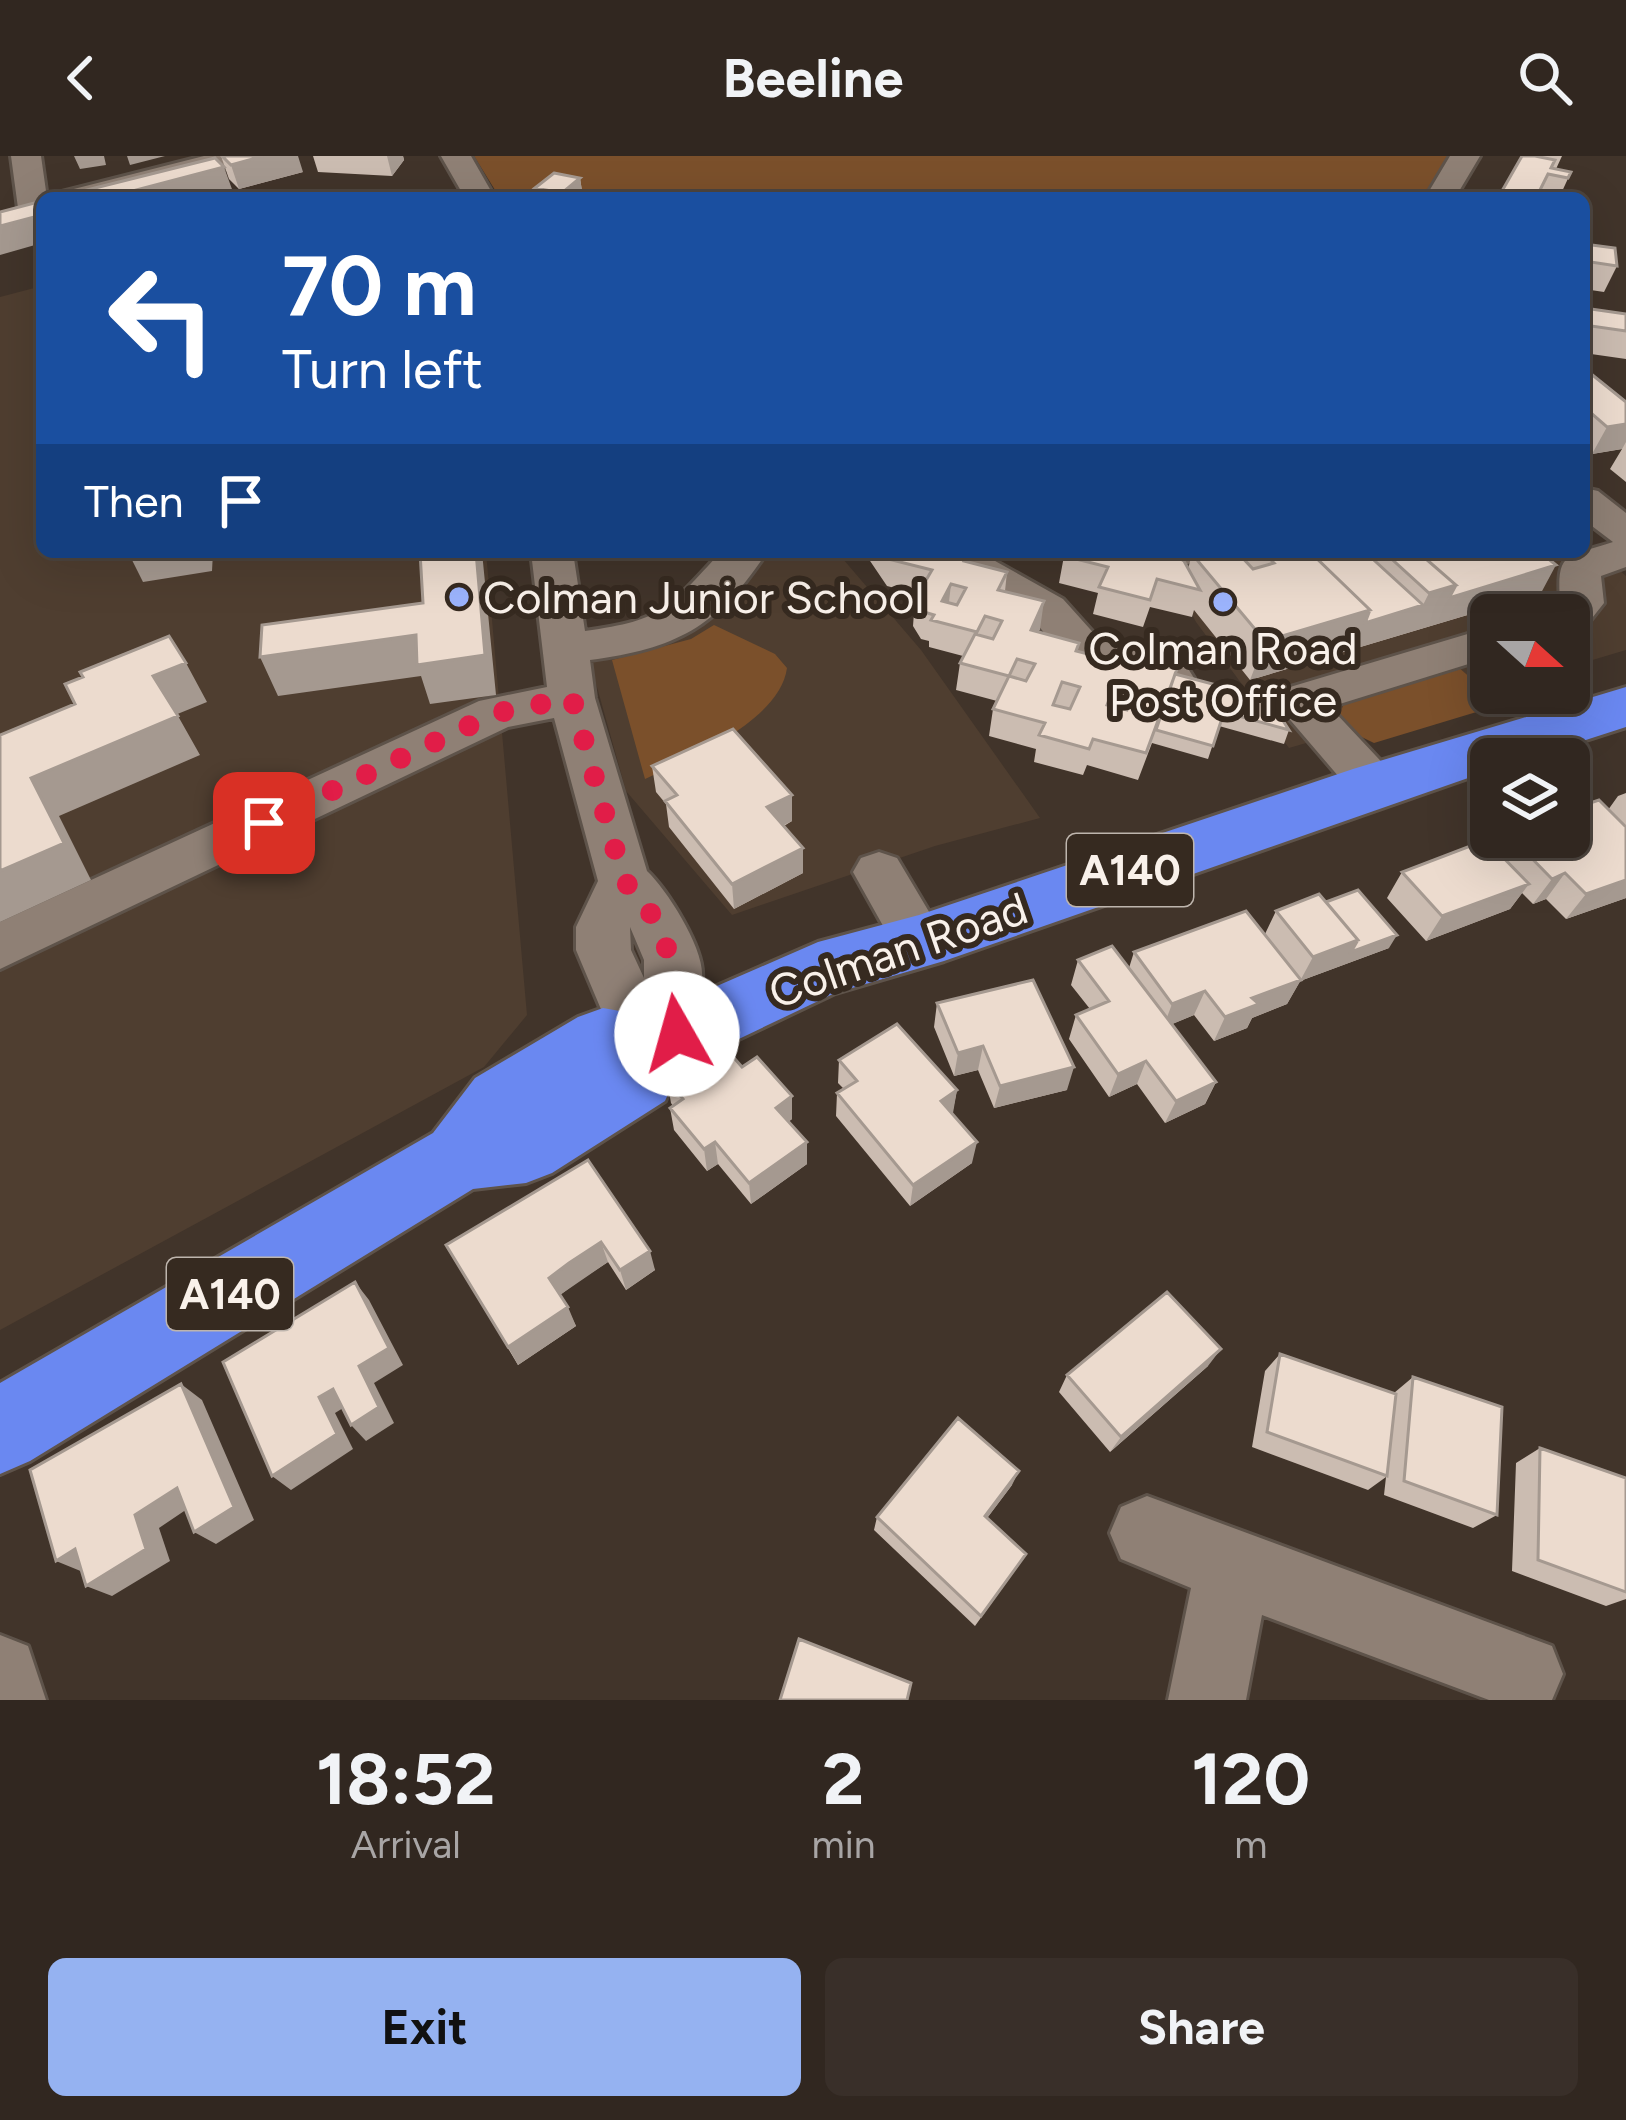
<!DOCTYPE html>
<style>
body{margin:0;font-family:Figtree,sans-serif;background:#392f29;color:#f1f3f6;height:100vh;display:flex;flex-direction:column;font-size:45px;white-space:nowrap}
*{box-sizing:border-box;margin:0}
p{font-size:39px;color:#a8a5a5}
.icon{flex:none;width:66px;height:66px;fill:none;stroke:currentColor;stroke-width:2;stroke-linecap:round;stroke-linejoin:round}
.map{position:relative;height:1544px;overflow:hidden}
.side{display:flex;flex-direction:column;background:#312720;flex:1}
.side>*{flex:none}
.banner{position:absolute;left:36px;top:36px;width:1554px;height:366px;border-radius:18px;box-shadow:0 12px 48px #0002,0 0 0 3px #4c443e;background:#1a4fa0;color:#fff;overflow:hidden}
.needle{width:78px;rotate:111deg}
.fabs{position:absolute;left:1470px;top:438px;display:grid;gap:24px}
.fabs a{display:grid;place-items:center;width:120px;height:120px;border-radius:18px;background:#312720;box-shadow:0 12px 48px #0002,0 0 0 3px #4c443e;font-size:60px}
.pin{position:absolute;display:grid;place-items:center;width:102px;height:102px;color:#fff;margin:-51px;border-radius:24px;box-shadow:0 6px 18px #0006}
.me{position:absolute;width:132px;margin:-66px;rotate:353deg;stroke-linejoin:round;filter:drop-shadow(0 0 9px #0008)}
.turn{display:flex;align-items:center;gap:42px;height:252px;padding:0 48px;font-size:54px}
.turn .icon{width:156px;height:156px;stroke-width:2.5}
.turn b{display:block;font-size:84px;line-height:102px}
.then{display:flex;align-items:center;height:114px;padding:0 48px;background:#0003;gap:24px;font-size:45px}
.eta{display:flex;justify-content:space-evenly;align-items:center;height:204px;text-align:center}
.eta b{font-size:72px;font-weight:700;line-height:84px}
.cta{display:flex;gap:24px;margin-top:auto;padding:24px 48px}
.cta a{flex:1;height:138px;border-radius:18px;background:#95b2f1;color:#111;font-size:48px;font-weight:700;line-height:138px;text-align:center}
.cta a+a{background:#392f29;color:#f1f3f6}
header{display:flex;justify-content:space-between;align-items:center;height:156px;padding:0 48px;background:#312720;font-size:54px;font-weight:700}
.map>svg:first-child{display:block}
</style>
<header><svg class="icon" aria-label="back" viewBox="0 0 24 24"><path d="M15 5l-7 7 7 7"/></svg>Beeline<svg class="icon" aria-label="search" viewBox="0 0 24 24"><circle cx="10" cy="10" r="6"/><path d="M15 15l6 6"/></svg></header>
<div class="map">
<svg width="1626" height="1544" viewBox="0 0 1626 1544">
<rect width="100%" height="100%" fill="#41342a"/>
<path fill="#4f3e30" d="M42,130v266h444l41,463 -43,52 -484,263v-1033z
M1584,382l42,38v74l-57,17v-52h-78v74l-202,59 -93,-126 -15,-28 -31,-19 82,-23h352z
M767,396h70l84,98 119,168 -105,28 -203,69 -106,-124 -36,-129 95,-27 22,-14z"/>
<path fill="#7b502b" d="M474,0h974l-25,42h-923z
M714,469l61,29 12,14c-7,53 -99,91 -142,111l-33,-119 79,-21z
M1457,510l26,23 8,-2v6h48l-165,50 -27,-13 -8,-13 6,-17z"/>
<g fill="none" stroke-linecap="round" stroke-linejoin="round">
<g stroke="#5e534a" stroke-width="6">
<path id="minor" d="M11,0h30l6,42h-5v17h-20l-4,-7z
M204,0h50l-5,6 -140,36h-51l4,-6z
M441,0h30l24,42h-30z
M1450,0h30l-25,42h-30z
M1584,332l14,3 28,22v54l-25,9 3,27 -19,24 -16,4v-16h-21l12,-15c-4,-51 9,-43 53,-58l-29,-22z
M531,396h42l12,79c80,-11 83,-23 136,-79h46c-50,75 -89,96 -177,108l5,38 52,173c20,19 58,78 55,107 0,9 -8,19 -13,26l16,28 -9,17c-31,11 -40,0 -57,-25l-36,-10 -27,-64v-23l22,-46 -44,-163 -46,9 -508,242v-47l479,-221 68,-14zM630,771l14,33v18l-13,-28z
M927,396h52l84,47 35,39 89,29 7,11 -7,11 -16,5 -105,-34 -33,-41 -100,-58z
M1135,396h68l-6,9c-26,8 -45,17 -62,-9z
M1491,471v30l-161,50 61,65 8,13 -8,13 -17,5 -17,-5 -83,-97 6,-11z
M879,696l18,6 50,84 -8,16 -19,6 -19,-6 -48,-86 8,-14z
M1147,1340l405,150 11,28 -11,26h-63l-227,-85 -16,85h-78l23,-112 -70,-29 -11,-26 11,-26z
M0,1479l28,11 18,54h-46z"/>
</g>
<g stroke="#5e534a" stroke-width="6">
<path id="highway" d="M1626,531v40l-99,32h-36v11l-547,191 -109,32 -155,74 -15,34 -113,72 -26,10 -53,6 -443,272 -30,13v-91l433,-250 42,-55 103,-61 25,-9 45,8 170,-74 101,-27 434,-146z"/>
</g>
<use href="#minor" fill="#8f8075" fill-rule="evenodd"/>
<use href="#highway" fill="#6a88f1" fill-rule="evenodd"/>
</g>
<path fill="#cbbcb1" d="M221,0l82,16 -64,17 -10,-10z
M313,0h90l1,4 -12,16 -74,-4z
M1522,0h40l-6,13 15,3 -12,26h-61z
M580,22l2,13 -9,7h-36l-2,-10z
M1584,88l33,22 -13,26 -20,-3z
M1584,152l42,6v45l-42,-6z
M1584,218l42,28v80l-16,-13 12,-20 -30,5 -8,-8z
M864,396h20l84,10 39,10 -2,19 35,38 -2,3 39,19 98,25 114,54 -5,14 -65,-18 -11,33 -56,-16 -14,37 -51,-15 -4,10 -49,-13 2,-13 -47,-13 4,-27 4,-8 -41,-11 4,-27 3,-7 -34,-9v-6l-8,-2 -8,-13 2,-27 3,-5 -31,-8z
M1207,396h333l1,41 -291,87 -56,-70 -2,7 -42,-10 -7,20 -50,-13 5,-21 -39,-10 5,-27 124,13 4,-15z
M652,610l140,55 -8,5 19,47 -69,36 -65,-82 -3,-23 -10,-12z
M1626,637v105l-60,21 -20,-20 -13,5 -11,-11 -12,16 -84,32 -39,-43 15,-26 92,-24 7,-11h68l39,-27 10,-14z
M1326,746l63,46 -89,33 -13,23 -35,14 -5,10 -33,13 -20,-26 -22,9 44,58 -11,22 -40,19 -28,-39 -28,13 -40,-58 7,-24 14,-6 -19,-24 7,-25 51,8 5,-16 131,-18 11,-23z
M937,847l130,87 -73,18 -16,-38 -24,6 -20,-49z
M839,904l118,30 -5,24 20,49 -62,43 -74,-90 1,-23 7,-4 -6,-6z
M742,911l50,29v23l-4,3 19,20v22l-56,40 -33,-40 -11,7 -33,-41 -4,-22 3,-2 -2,-3 -4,-23z
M588,1004l67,110 -29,20 -18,-28 -31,20 -17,13 16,31 -58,39 -72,-120z
M1280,1198l114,39 19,-16 84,138 -24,13 -89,-33 2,-18 -18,13 -116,-43 13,-76z
M1208,1210l-98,86 -51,-60 8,-17z
M1540,1292l86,30v121l-20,7 -94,-35 4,-108z
M1012,1329l-25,33 31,48 -43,60 -101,-96 3,-13z"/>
<path fill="#a59990" d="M74,0h30l2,9 -26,4z
M127,0h38l-35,9z
M263,0h35l5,16 -64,17 -8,-24z
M387,0h16l1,4 -12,16z
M224,11l9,25 -23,6h-104z
M580,22l2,13 -9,7h-11v-5z
M42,59v28l-42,12v-29z
M1626,268v18l-4,7 -30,5 15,-27z
M128,396h85l-1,19 -69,11z
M476,396h6l14,143 -66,9 -9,-28 -143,20 -18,-39 156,-22z
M645,396h38v3l-37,5z
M1556,409l-15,28 -291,87 15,-39 105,-31 53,-5 6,-12 27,-8z
M951,428l-3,27 -6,-10z
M1044,445l-4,28 -14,28 5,-27z
M186,507l21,39 -32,13 -22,-39z
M178,560l22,39 -141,61 32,64 -91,42v-51l31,-93z
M792,639v26l-24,12 -1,-26z
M803,692v25l-69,36 -2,-25z
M1565,717l-19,26 -13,5 19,-25z
M1626,724v18l-60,21 20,-25z
M1529,728l-19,25 -84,32 16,-25z
M1397,779l-8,13 -89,33 13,-24 45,-17z
M1301,824l-14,24 -35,14 -5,10 -33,13 11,-24 27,-19z
M1205,835l-11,24 -31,13 9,-24z
M983,890l-5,24 -24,6 4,-23z
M1146,905l-9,23 -28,13 9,-23z
M1074,911l-7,23 -73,18 6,-22z
M1216,926l-11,22 -40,19 11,-22z
M957,934l-4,23 -16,11 4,-23z
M792,940v23l-15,11 -1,-22z
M715,986l3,22 -11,7 -3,-22z
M807,986v22l-56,40 -2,-21z
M977,986l-5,21 -62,43 3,-21z
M601,1086l7,20 -51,35 -8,-19z
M650,1095l5,19 -29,20 -6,-20z
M355,1126l14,18 34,65 -29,18 20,40 -28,18 -15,-16 8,-59z
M568,1151l8,19 -58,39 -10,-18z
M1221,1193l-13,17 -98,86 11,-15z
M181,1228l21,16 52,120 -38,24 -22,-12z
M333,1233l15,16 -13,8 18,36 -62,41 -19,-14 47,-79z
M1019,1315l-7,14 -33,44 6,-13z
M177,1332l22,13 -40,27 11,33 -58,35 -26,-10 49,-71z
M75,1393l8,23 -27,-11z"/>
<path fill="#ecdbce" stroke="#a59990" stroke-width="3" fill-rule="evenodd" d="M222,0h41l-32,9z
M1522,0h13l20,4 -4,8 20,4 -3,6 -20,-4 -12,24h-38z
M215,2l9,9 -118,31h-51z
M554,17l26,5 -18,15 -27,-5z
M42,45v14l-42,11v-14z
M1584,88l31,4 2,18 -33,-5z
M1584,152l42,6v17l-42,-6z
M1590,217l36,29v22l-19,3 -23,-20v-33z
M420,396h56l9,103 -68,10 -1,-30 -156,22 2,-32 161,-22z
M884,396h85l-5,9 43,11 -9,18 46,11 -13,29 48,13 -3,8 47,12 4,-7 50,13 -31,84 -53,-14 -4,10 -50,-14 6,-12 -52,-14 16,-33 -49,-13 15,-29 18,5 9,-18 -17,-5 -8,16 -46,-12 3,-5 -10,-3 -9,-13 17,-29 -44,-11zM951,428l15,4 -9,17 -15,-4zM1017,503l18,5 -9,17 -17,-5zM1062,526l18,5 -10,22 -17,-4zM1115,529l19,5 -7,20 -20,-5z
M1066,396h104l14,9 16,29 -43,-11 -7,21 -51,-13 9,-20 -44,-11z
M1207,396h30l16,17 21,-6 -11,-11h25l7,7 17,-5 58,56 -105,31 -73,-87z
M1292,396h73l58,53 -58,18 5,-13 -58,-56 -14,4z
M1384,396h34l38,33 -27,8z
M1418,396h122l16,13 -107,33 7,-13z
M169,480l17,27 -33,13 25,40 -147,62 33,65 -64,28v-136l75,-31 -10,-20 18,-7 -3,-5z
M1175,518l94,25 20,31 -65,-18 -11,34 -57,-16z
M733,573l59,66 -25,12 36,41 -71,36 -67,-83 12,-6 -25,-29z
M1599,644l27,27v53l-40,14 -21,-21 -13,6 -41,-42h58v-27z
M1486,684l43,44 -87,32 -40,-44z
M1358,734l39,45 -46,17 7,-12 -32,-38z
M1319,738l39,46 -45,17 -37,-46z
M1246,755l55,69 -49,18 7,6 -34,13 -20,-26 -33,13 -38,-52z
M1112,790l104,136 -40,19 -30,-40 -28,13 -42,-59 33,-14 -31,-41z
M1033,824l41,87 -74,19 -17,-40 -25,7 -21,-50z
M897,868l60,66 -16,11 36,41 -64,43 -76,-92 20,-12 -18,-21z
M722,888l20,23 15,-10 35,39 -16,12 31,34 -58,41 -34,-41 -11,7 -34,-41 13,-9 -16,-19z
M588,1004l62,91 -30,19 -19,-28 -32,21 -20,15 19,29 -60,40 -62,-102z
M355,1126l34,66 -30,18 20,41 -28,18 -18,-36 -14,8 18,37 -65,42 -49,-114z
M1167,1136l54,57 -100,88 -54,-62z
M1280,1198l116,40 -9,82 -120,-44z
M1413,1221l89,30 -5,108 -93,-34z
M181,1228l53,123 -40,25 -17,-44 -42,27 11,34 -60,37 -11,-37 -19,12 -26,-91z
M958,1262l61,53 -34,45 41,38 -45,62 -104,-99z
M1540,1292l86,30v114l-88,-32z
M799,1483l112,44 -4,17h-127z"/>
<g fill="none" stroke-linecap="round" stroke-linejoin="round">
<path stroke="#e11d48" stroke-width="21" stroke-dasharray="0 37.8" d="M264,667l232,-110 76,-15 52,183 22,22 26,57 3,20 -17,24 19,30"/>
</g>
<g fill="#9cb4fd" stroke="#362a20" stroke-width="4.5">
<circle cx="459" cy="441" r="12"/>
<circle cx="1223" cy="446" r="12"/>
</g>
<g text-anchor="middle" stroke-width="12" stroke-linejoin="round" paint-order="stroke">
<g fill="#362a20" stroke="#beb5ad" stroke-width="3">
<rect x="1067" y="678" width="126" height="72" rx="9"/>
<rect x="167" y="1102" width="126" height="72" rx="9"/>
</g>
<g font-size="42" font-weight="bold" fill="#f9f1ea">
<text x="1130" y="729">A140</text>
<text x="230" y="1153">A140</text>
</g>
<g font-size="45" fill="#f9f1ea" stroke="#362a20" text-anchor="start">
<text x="483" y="457">Colman Junior School</text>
<text x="1223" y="508" text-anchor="middle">Colman Road<tspan x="1223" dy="52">Post Office</tspan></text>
</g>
<g font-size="45" fill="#f9f1ea" stroke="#362a20">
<text transform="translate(898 794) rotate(-19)" y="16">Colman Road</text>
</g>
</g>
</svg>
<div class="fabs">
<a><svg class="needle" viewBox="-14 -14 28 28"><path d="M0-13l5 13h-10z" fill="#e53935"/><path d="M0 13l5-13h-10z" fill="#a8a5a5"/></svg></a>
<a><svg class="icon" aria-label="layers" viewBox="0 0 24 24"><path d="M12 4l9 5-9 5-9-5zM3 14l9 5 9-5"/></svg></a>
</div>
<div class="pin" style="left:264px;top:667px;background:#d93025"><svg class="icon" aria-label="arrive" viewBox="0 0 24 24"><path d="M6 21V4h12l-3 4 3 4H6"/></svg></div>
<svg class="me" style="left:677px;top:878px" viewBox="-20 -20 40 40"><circle r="19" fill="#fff"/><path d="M0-13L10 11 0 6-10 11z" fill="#e11d48"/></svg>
<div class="banner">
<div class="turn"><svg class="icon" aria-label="left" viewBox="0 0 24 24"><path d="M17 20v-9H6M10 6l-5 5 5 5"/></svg><div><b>70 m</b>Turn left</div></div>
<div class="then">Then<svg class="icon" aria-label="arrive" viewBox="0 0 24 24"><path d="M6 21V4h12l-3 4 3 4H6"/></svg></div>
</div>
</div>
<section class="side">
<div class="eta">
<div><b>18:52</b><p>Arrival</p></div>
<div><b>2</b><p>min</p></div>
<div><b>120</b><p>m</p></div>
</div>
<div class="cta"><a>Exit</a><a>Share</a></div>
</section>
